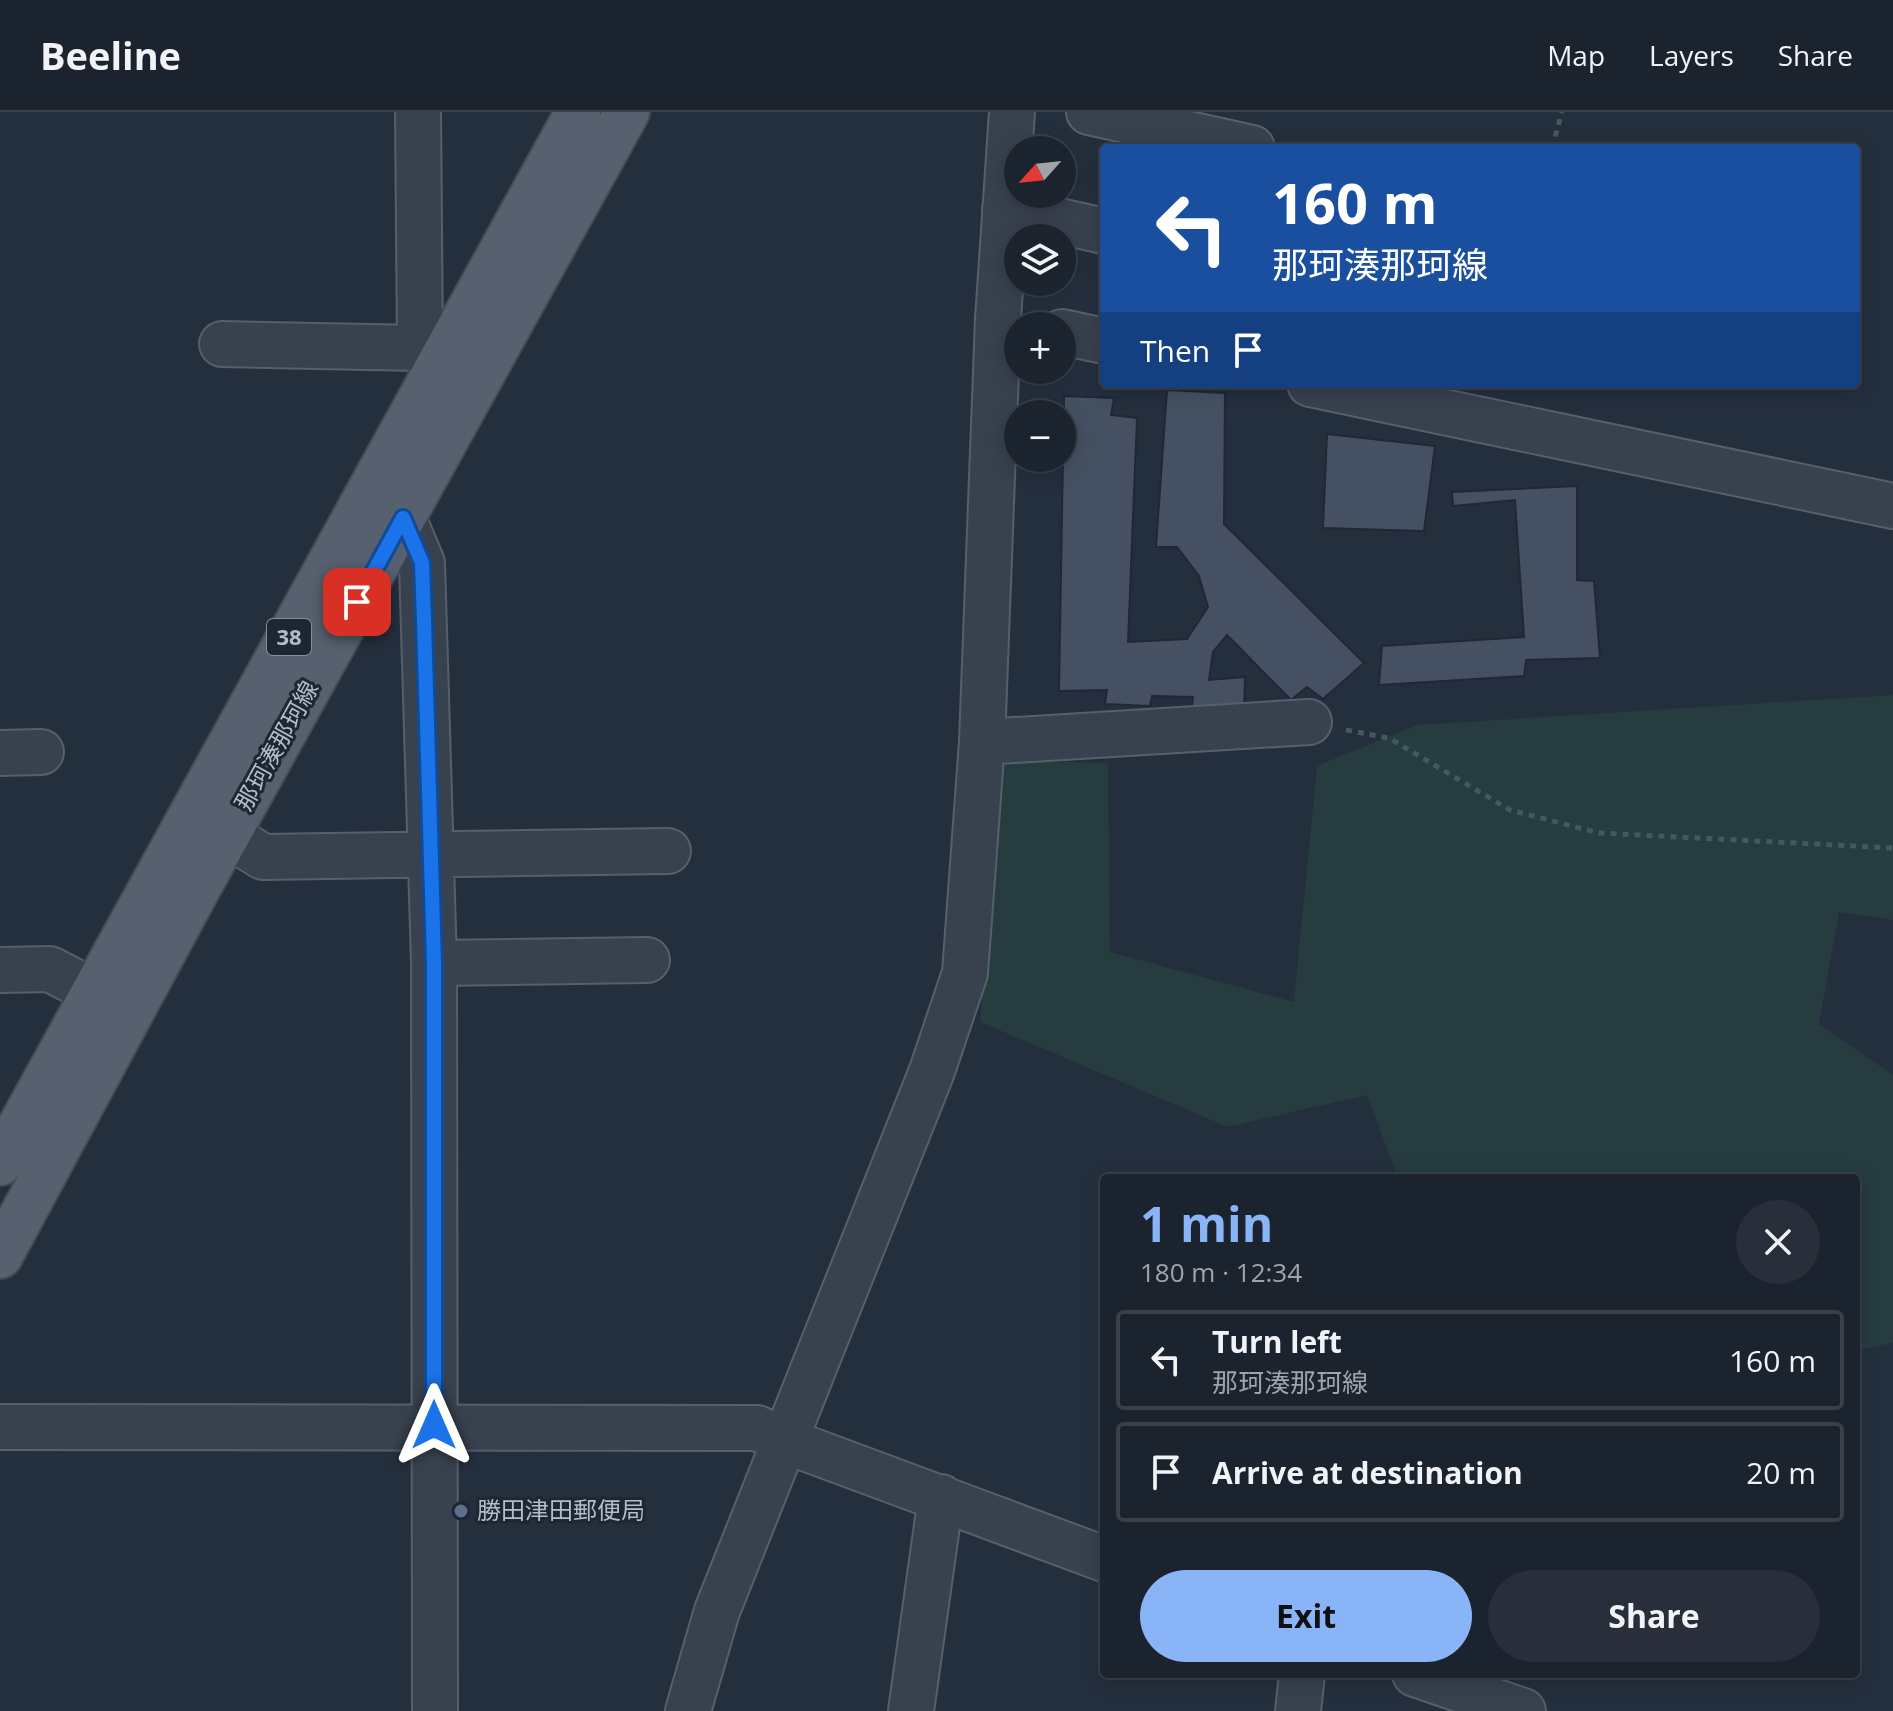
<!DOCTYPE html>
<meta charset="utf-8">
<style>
body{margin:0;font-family:"Open Sans","Noto Sans JP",sans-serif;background:#282f3a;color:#f1f3f6;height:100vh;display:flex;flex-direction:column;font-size:30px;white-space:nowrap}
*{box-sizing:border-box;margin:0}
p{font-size:26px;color:#a0a4aa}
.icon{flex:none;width:44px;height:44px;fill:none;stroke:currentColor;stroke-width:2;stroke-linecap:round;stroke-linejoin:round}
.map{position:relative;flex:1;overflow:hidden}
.panel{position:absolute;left:1100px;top:1062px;width:760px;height:504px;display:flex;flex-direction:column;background:#1b232e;border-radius:8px;box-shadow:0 4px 20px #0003,0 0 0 2px #39404a}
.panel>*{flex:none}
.hud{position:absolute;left:1100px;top:32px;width:760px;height:244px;border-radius:8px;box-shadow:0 4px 20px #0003,0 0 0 2px #39404a;background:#1a4fa0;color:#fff;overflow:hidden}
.needle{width:52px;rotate:243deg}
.tools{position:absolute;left:1004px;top:24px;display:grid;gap:16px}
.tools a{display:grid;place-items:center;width:72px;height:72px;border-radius:50%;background:#1b232e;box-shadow:0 4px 20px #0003,0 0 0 2px #39404a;font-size:40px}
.pin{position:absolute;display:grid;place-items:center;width:68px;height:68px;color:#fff;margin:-34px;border-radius:16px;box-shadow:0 4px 12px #0006}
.me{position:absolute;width:88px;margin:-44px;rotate:0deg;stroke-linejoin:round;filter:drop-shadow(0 0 6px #0008)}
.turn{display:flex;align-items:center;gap:28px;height:168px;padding:0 40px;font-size:36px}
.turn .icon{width:104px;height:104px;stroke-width:2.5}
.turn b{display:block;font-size:56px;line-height:68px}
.then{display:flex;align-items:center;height:76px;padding:0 40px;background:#0003;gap:16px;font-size:30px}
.round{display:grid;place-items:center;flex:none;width:84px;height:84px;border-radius:42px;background:#282f3a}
.head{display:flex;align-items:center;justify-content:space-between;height:136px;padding:0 40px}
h1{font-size:48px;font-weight:700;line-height:60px;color:#8ab4f8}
.action{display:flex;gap:16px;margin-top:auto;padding:16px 40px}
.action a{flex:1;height:92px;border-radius:48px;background:#8ab4f8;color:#111;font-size:32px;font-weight:700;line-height:92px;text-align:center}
.action a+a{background:#282f3a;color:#f1f3f6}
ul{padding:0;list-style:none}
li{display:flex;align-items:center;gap:24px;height:100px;margin:0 16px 12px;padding:0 24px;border:4px solid #39404a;border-radius:8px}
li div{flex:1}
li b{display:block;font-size:30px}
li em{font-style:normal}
header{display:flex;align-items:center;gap:48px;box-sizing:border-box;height:112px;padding:0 40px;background:#1b232e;border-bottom:2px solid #39404a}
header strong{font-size:38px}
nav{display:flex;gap:44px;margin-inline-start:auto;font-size:28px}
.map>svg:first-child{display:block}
</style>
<header>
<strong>Beeline</strong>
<nav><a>Map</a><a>Layers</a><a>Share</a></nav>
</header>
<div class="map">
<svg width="1893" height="1599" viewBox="0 0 1893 1599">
<rect width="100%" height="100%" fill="#242f3e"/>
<path fill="#263c3f" d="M1893,583v225l-54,-8 -20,112 74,51v268l-37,7v-172h-458l-31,-83 -139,32 -248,-105 18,-261 110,2 2,189 184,50 23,-236 100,-41z"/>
<path fill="#455162" stroke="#1f2835" stroke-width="2" d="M1167,278l58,3 -1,131 140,139 -41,36 -16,-12 -16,13 -64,-65 -14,17 -4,28 36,-3 -1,35 -53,1 2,-16 -41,-1 -2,10 -45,-2 2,-14 -48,1 5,-295 50,2 -3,17 26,3 -9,224 59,-3 21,-32 -9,-31 -22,-29h-21z
M1327,322l108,12 -11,85 -101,-3z
M1577,374v94l17,1 6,77 -74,2 -2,16 -145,9 3,-39 142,-9 -9,-137 -62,6 -1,-14z"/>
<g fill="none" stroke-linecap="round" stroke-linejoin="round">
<g stroke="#565f6c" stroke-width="48">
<path id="minor" d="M418,0l2,236 17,18
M1089,0l163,36
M1005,97l99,22
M1062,220l42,9
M222,232l198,4
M1310,272l583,122
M403,406l19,45 12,400 1,748
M982,630l327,-20
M0,641l41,-1
M228,723l35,22 405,-6
M434,851l213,-3
M0,858l50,-1 44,23
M0,1315l757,1 29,13 318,118
M1415,1562l108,37
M688,1599l29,-100 215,-540 33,-98 17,-231 16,-423 14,-207
M911,1599l30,-214
M1298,1599l4,-37"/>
</g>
<g stroke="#414a57" stroke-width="48">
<path id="major" d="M0,1051l578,-1051
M0,1144l197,-366 430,-778"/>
</g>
<path stroke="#44595c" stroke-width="5" stroke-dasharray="6 6" stroke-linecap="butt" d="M1552,36l10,-36
M1346,618l43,8 121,72 89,23 294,15"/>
<use href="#minor" stroke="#38414e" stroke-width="44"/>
<use href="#major" stroke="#56606e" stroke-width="44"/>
</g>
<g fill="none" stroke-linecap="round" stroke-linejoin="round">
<g stroke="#114b97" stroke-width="20">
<path id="route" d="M357,490l46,-84 19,45 2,58 10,342v462"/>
</g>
<use href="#route" stroke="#1a73e8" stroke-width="14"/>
</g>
<circle fill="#5c6f8a" stroke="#1d2633" stroke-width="3" cx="461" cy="1399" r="8"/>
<g text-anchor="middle" stroke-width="6" stroke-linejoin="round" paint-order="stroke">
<rect fill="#1d2633" stroke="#878f9c" stroke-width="2" x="267" y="507" width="44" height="36" rx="6"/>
<g font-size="22" font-weight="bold" fill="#b4bcc9">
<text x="289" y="533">38</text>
</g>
<g font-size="24" fill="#b4bcc9" stroke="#1d2633">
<text transform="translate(277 634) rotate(-61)" y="8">那珂湊那珂線</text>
</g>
<g font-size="24" fill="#b4bcc9" stroke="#1d2633" text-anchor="start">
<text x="477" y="1407">勝田津田郵便局</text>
</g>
</g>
</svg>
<div class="tools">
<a><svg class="needle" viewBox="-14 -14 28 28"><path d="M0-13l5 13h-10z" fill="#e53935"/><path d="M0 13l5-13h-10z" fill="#a0a4aa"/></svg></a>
<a><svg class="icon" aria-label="layers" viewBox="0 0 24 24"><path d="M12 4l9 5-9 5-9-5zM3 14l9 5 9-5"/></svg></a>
<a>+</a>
<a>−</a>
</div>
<div class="pin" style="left:357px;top:490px;background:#d93025"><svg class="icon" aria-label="arrive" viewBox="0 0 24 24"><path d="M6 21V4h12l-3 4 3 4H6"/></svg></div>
<svg class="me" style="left:434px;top:1313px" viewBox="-20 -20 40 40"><path d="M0-17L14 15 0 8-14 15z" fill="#1a73e8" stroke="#fff" stroke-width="4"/></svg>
<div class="hud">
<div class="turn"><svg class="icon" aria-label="left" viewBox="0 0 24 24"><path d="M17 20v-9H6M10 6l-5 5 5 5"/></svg><div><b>160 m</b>那珂湊那珂線</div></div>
<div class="then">Then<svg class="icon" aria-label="arrive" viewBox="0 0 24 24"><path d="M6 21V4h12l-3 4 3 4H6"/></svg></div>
</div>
<section class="panel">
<div class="head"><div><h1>1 min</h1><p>180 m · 12:34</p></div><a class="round"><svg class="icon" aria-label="close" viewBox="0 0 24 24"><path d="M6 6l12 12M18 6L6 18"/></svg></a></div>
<ul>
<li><svg class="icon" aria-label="left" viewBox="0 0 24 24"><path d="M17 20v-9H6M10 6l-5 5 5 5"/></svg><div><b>Turn left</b><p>那珂湊那珂線</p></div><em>160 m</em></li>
<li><svg class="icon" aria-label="arrive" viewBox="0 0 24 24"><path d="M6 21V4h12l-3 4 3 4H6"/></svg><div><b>Arrive at destination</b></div><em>20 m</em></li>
</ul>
<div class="action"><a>Exit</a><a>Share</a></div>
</section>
</div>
